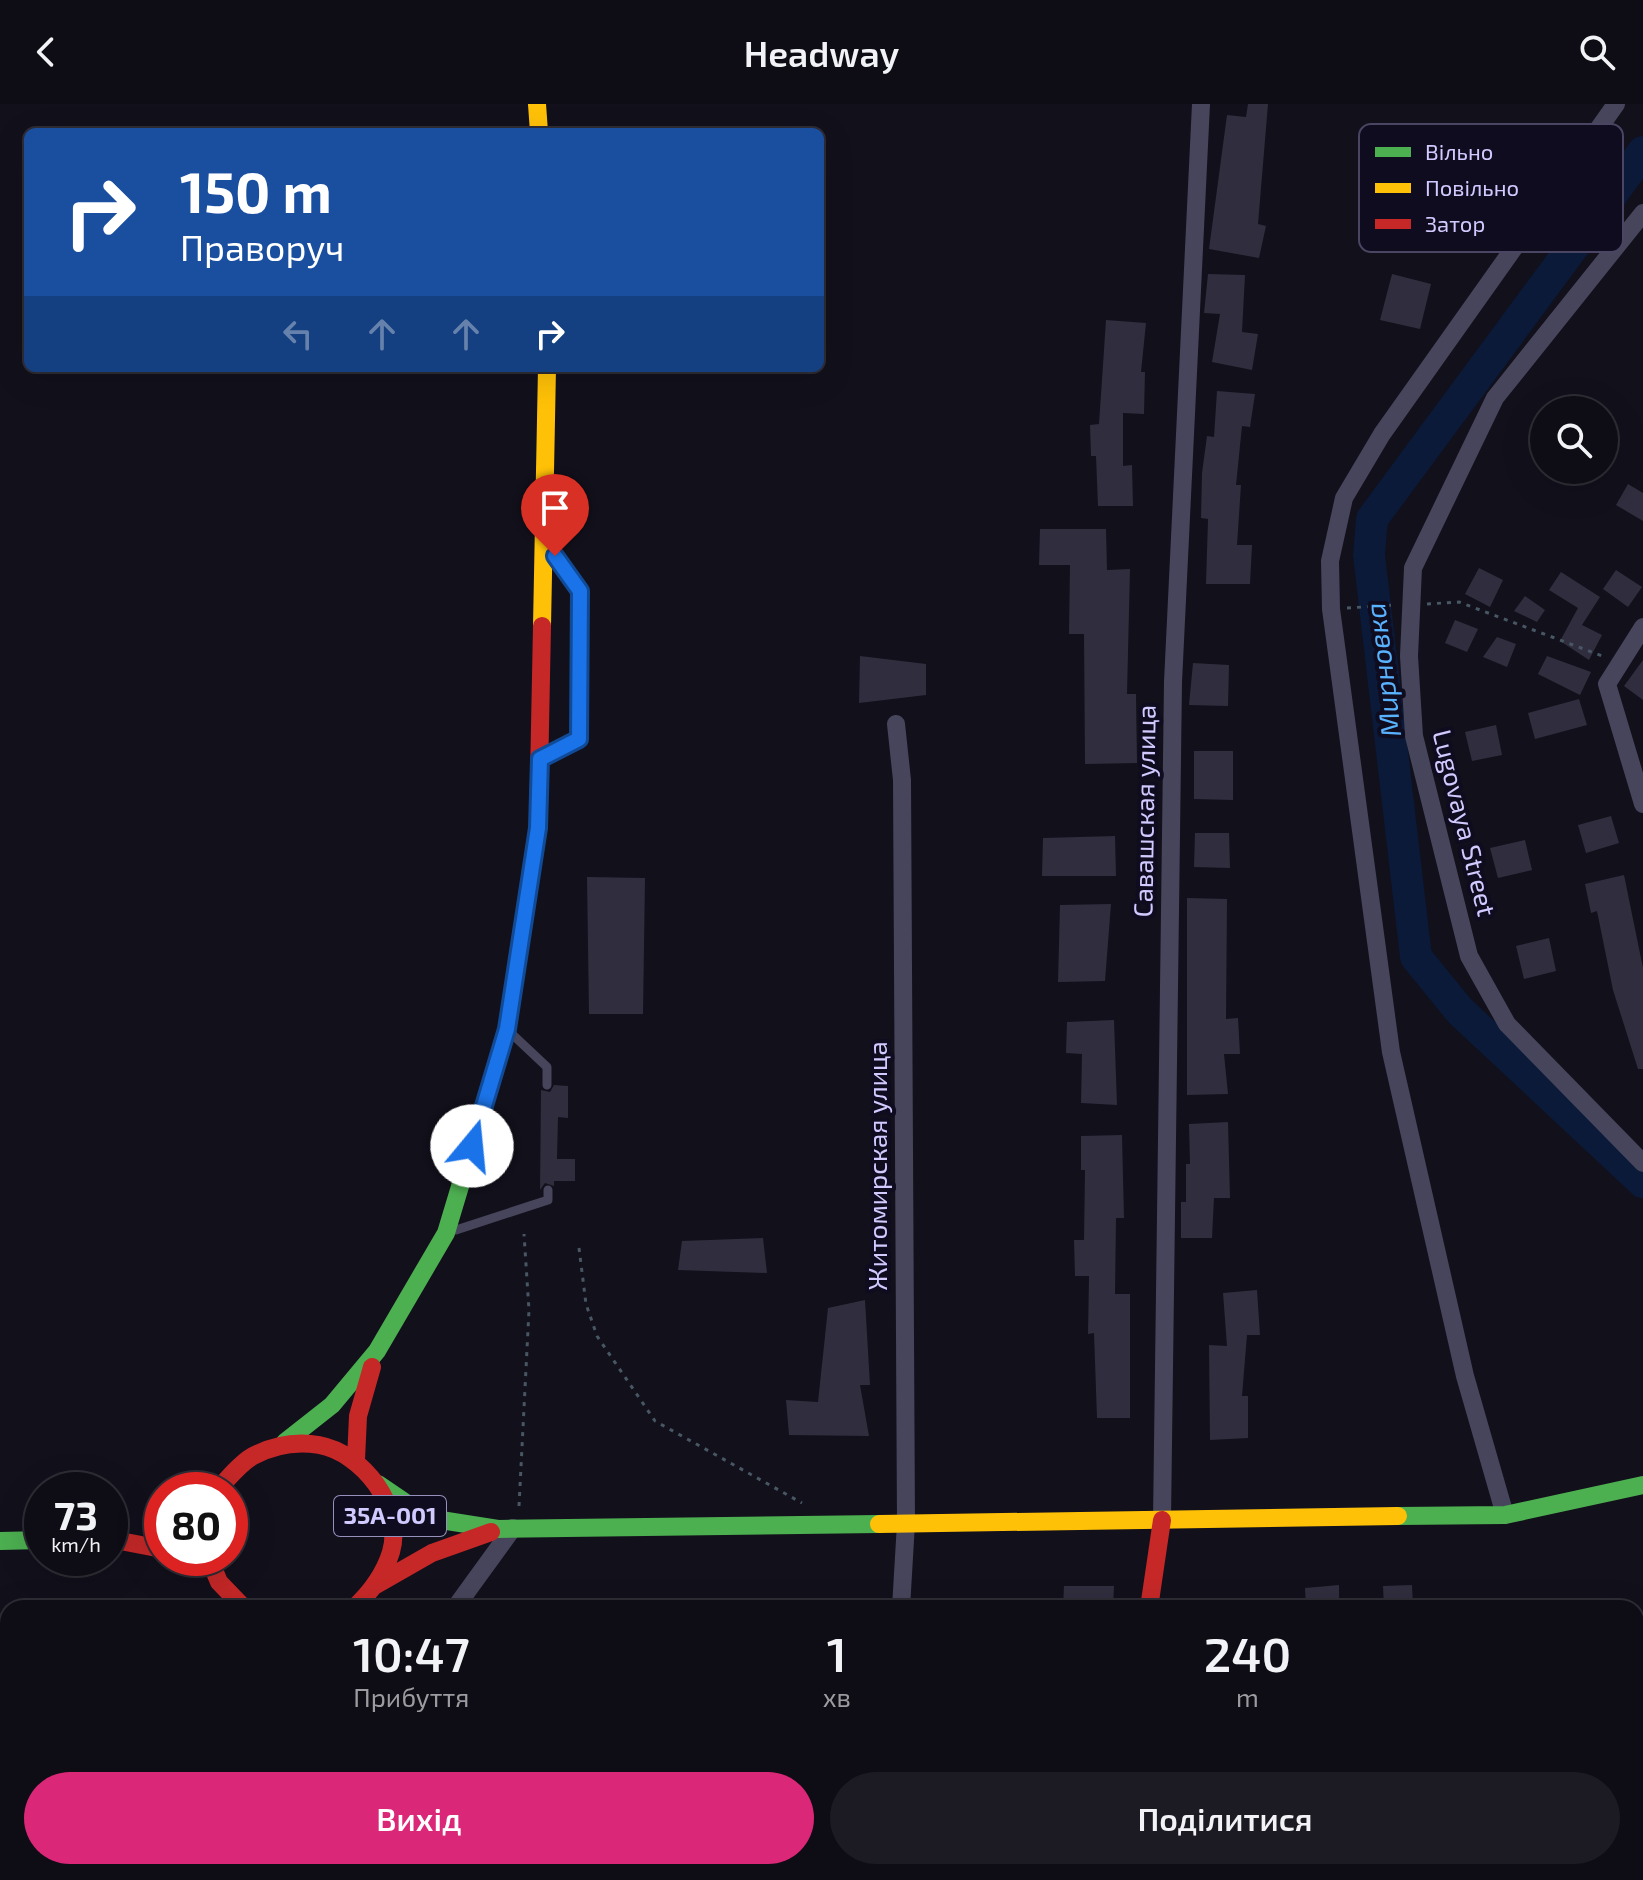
<!DOCTYPE html>
<html lang="uk">
<meta charset="utf-8">
<style>
body{margin:0;font-family:"Exo 2",sans-serif;background:#1c1a22;color:#f1f3f6;height:100vh;display:flex;flex-direction:column;font-size:30px;white-space:nowrap}
*{box-sizing:border-box;margin:0}
p{font-size:26px;color:#9b9ba0}
.icon{flex:none;width:44px;height:44px;fill:none;stroke:currentColor;stroke-width:2;stroke-linecap:round;stroke-linejoin:round}
.map{position:relative;flex:1;overflow:hidden}
.panel{position:absolute;left:0px;top:1496px;width:1644px;height:280px;display:flex;flex-direction:column;background:#0e0c14;border-radius:24px 24px 0 0;box-shadow:0 8px 32px #0002,0 0 0 2px #2e2c34}
.panel>*{flex:none}
.hud{position:absolute;left:24px;top:24px;width:800px;height:244px;border-radius:12px;box-shadow:0 8px 32px #0002,0 0 0 2px #2e2c34;background:#1a4fa0;color:#fff;overflow:hidden}
.buttons{position:absolute;left:1530px;top:292px;display:grid;gap:16px}
.buttons a{display:grid;place-items:center;width:88px;height:88px;border-radius:50%;background:#0e0c14;box-shadow:0 8px 32px #0002,0 0 0 2px #2e2c34;font-size:40px}
.speed{position:absolute;left:24px;top:1368px;display:flex;gap:16px;font-size:40px;font-weight:700;text-align:center}
.speed>*{display:grid;place-content:center;width:104px;height:104px;border-radius:50%;background:#0e0c14;box-shadow:0 8px 32px #0002,0 0 0 2px #2e2c34;line-height:1}
.speed small{font-size:20px;font-weight:400}
.speed .limit{border:12px solid #d22;background:#fff;color:#111}
.pin{position:absolute;display:grid;place-items:center;width:68px;height:68px;color:#fff;margin:-82px -34px;border-radius:50% 50% 50% 0;rotate:-45deg;box-shadow:0 0 8px #0007}
.pin .icon{rotate:45deg}
.me{position:absolute;width:88px;margin:-44px;rotate:17deg;stroke-linejoin:round;filter:drop-shadow(0 0 6px #0008)}
.turn{display:flex;align-items:center;gap:28px;height:168px;padding:0 24px;font-size:36px}
.turn .icon{width:104px;height:104px;stroke-width:2.5}
.turn b{display:block;font-size:56px;line-height:68px}
.lanes{display:flex;align-items:center;height:76px;padding:0 24px;background:#0003;justify-content:center;gap:40px;direction:ltr}
.lanes .off{opacity:.35}
.eta{display:flex;justify-content:space-evenly;align-items:center;height:136px;text-align:center}
.eta b{font-size:48px;font-weight:600;line-height:56px}
.primary-button{display:flex;gap:16px;margin-top:auto;padding:16px 24px}
.primary-button a{flex:1;height:92px;border-radius:48px;background:#db2777;color:#fff;font-size:32px;font-weight:600;line-height:92px;text-align:center}
.primary-button a+a{background:#1c1a22;color:#f1f3f6}
header{display:flex;justify-content:space-between;align-items:center;height:104px;padding:0 24px;background:#0e0c14;font-size:36px;font-weight:600}
.map>svg:first-child{display:block}
</style>
<header><svg class="icon" aria-label="back" viewBox="0 0 24 24"><path d="M15 5l-7 7 7 7"/></svg>Headway<svg class="icon" aria-label="search" viewBox="0 0 24 24"><circle cx="10" cy="10" r="6"/><path d="M15 15l6 6"/></svg></header>
<div class="map">
<svg width="1643" height="1776" viewBox="0 0 1643 1776">
<rect width="100%" height="100%" fill="#12101b"/>
<g fill="none" stroke-linecap="round" stroke-linejoin="round">
<path stroke="#0a1a38" stroke-width="32" d="M1643,48l-271,367 -3,36 47,402 44,54 183,171
M1636,1733l7,-4
M1573,1776l12,-8"/>
</g>
<path fill="#302d3e" d="M1248,0h20l-10,120 8,2 -7,32 -50,-9 18,-134 19,2z
M1208,170l37,1 -3,57 16,2 -6,36 -40,-8 8,-48 -16,-1z
M1392,170l39,10 -11,45 -40,-9z
M1106,216l40,3 -5,49h4l-1,42 -21,-1v53l9,-1 1,41h-35l-2,-50h-5l-1,-31 9,-1z
M1217,287l38,3 -5,33 -8,-1 -6,59h5l-4,60h15l-2,39h-44l2,-65 -7,-1 1,-45 5,-37 7,1z
M1628,380l15,9v28l-27,-16z
M1040,425h66l1,41 23,-1 -3,125h9l1,69 -52,1 -1,-130h-15l1,-69h-31z
M1479,464l24,12 -13,27 -25,-13z
M1616,466l26,17 -14,20 -25,-18z
M1561,468l39,25 -18,28 20,10 -13,25 -29,-19 18,-33 -29,-18z
M1525,492l20,14 -8,12 -23,-11z
M1455,516l23,9 -11,23 -22,-9z
M1497,533l19,7 -9,23 -24,-10z
M860,552l66,8v31l-67,8z
M1547,552l44,16 -11,23 -42,-21z
M1643,556v40l-19,-14z
M1193,559l36,2 -1,41 -39,-1z
M1579,595l8,26 -52,14 -7,-26z
M1496,621l6,30 -30,6 -7,-29z
M1194,647h39v49l-39,-1z
M1611,712l8,27 -33,10 -8,-28z
M1195,729h34l1,35 -36,-1z
M1115,732l1,40h-74l1,-38z
M1525,736l7,30 -34,8 -8,-30z
M1624,771l19,93v101h-5l-25,-79 -16,-79 -6,2 -6,-29z
M587,773l58,1 -2,136h-54z
M1187,794l40,1 -1,120 12,-1 2,36h-16l4,40 -41,1z
M1111,800l-6,77 -47,1 2,-77z
M1549,834l7,33 -32,8 -8,-33z
M1114,916l3,85 -36,-2 1,-49 -16,-1 1,-31z
M554,981l14,1v32l-10,-1 -1,42h18v22h-21v5l-9,-3 -5,7 1,-100 9,2z
M1228,1018l2,76h-16l-2,40h-31v-36h5v-38h4l-1,-40z
M1122,1031l2,83h-8l-1,76h15v124h-33l-3,-85 -6,1 1,-58h-14l-1,-36h10l1,-70h-4v-34z
M763,1134l4,35 -89,-3 4,-29z
M1257,1186l3,45h-13l-5,61h6v42l-38,2 -1,-95 18,1 -4,-53z
M865,1196l5,85h-10l9,51 -80,-1 -3,-35 32,2 10,-94z
M1339,1481v23h-33l-1,-20z
M1412,1481l1,23h-29l-1,-22z
M1064,1482h50l-1,22h-50z"/>
<g fill="none" stroke-linecap="round" stroke-linejoin="round">
<path stroke="#485764" stroke-width="3" stroke-dasharray="4 6" stroke-linecap="butt" d="M1427,500l32,-2 146,55
M1347,504l48,-3
M579,1144l7,56 11,32 58,85 147,82
M519,1402l10,-196 -5,-76"/>
<path stroke="#46455b" stroke-width="9" d="M546,652l33,-17 1,-148 -26,-37
M513,931l34,32v18
M456,1126l92,-30v-10"/>
<path stroke="#46455b" stroke-width="18" d="M1643,109l-148,185 -82,170 -4,88 5,80 55,220 38,68 136,139
M1643,523l-36,57 36,120
M896,620l6,56 4,743 -5,85
M1505,1411l-40,-139 -74,-324 -60,-443 -1,-48 14,-63 38,-64 234,-330
M1162,1416l11,-838 28,-578
M455,1504l58,-80
M25,1776l11,-8
M291,1776l5,-8
M742,1776l5,-8"/>
<path stroke="#4caf50" stroke-width="18" d="M285,1338l47,-37 45,-54 69,-118 37,-123
M378,1380l50,34 70,11 381,-5
M1398,1412l107,-1 138,-30
M0,1437l42,-1"/>
<path stroke="#ffc107" stroke-width="18" d="M537,0l2,28
M542,522l5,-258
M879,1420l519,-8"/>
<path stroke="#c62828" stroke-width="18" d="M483,1006l24,-81 31,-201 4,-202
M356,1356l2,-44 14,-49
M217,1386c11,-11 23,-27 36,-34 21,-11 43,-15 66,-11 44,8 85,62 72,107 -7,23 -20,40 -37,56
M110,1435l52,10
M209,1454l10,24 25,26
M376,1481l56,-32 59,-21
M1149,1504l13,-88
M1109,1776l1,-8"/>
</g>
<g fill="none" stroke-linecap="round" stroke-linejoin="round">
<g stroke="#114b97" stroke-width="20">
<path id="route" d="M472,1042l35,-117 31,-201 2,-69 39,-20 1,-148 -25,-35"/>
</g>
<use href="#route" stroke="#1a73e8" stroke-width="14"/>
</g>
<g text-anchor="middle" stroke-width="8" stroke-linejoin="round" paint-order="stroke">
<rect fill="#0f0c1f" stroke="#9691bc" stroke-width="2" x="334" y="1392" width="112" height="40" rx="6"/>
<g font-size="24" font-weight="bold" fill="#d0caff">
<text x="390" y="1420">35А-001</text>
</g>
<g font-size="26" fill="#d0caff" stroke="#0f0c1f">
<text transform="translate(1145 707) rotate(-89)" y="9">Савашская улица</text>
<text transform="translate(1464 719) rotate(76)" y="9">Lugovaya Street</text>
<text transform="translate(878 1062) rotate(-90)" y="9">Житомирская улица</text>
</g>
<g font-size="28" font-style="italic" fill="#59b2fe" stroke="#0f0c1f">
<text transform="translate(1383 566) rotate(-97)" y="10">Мирновка</text>
</g>
</g>
<rect x="1359" y="20" width="264" height="128" rx="12" fill="#0f0c1f" stroke="#494562" stroke-width="2"/>
<rect x="1375" y="43" width="36" height="10" fill="#4caf50"/>
<rect x="1375" y="79" width="36" height="10" fill="#ffc107"/>
<rect x="1375" y="115" width="36" height="10" fill="#c62828"/>
<g font-size="22" fill="#d0caff">
<text x="1425" y="56">Вільно</text>
<text x="1425" y="92">Повільно</text>
<text x="1425" y="128">Затор</text>
</g>
</svg>
<div class="buttons">
<a><svg class="icon" aria-label="search" viewBox="0 0 24 24"><circle cx="10" cy="10" r="6"/><path d="M15 15l6 6"/></svg></a>
</div>
<div class="speed"><div>73<small>km/h</small></div><div class="limit">80</div></div>
<div class="pin" style="left:555px;top:452px;background:#d93025"><svg class="icon" aria-label="arrive" viewBox="0 0 24 24"><path d="M6 21V4h12l-3 4 3 4H6"/></svg></div>
<svg class="me" style="left:472px;top:1042px" viewBox="-20 -20 40 40"><circle r="19" fill="#fff"/><path d="M0-13L10 11 0 6-10 11z" fill="#1a73e8"/></svg>
<div class="hud">
<div class="turn"><svg class="icon" aria-label="right" viewBox="0 0 24 24"><path d="M7 20v-9h11M14 6l5 5-5 5"/></svg><div><b>150 m</b>Праворуч</div></div>
<div class="lanes"><svg class="icon off" aria-label="left" viewBox="0 0 24 24"><path d="M17 20v-9H6M10 6l-5 5 5 5"/></svg><svg class="icon off" aria-label="ahead" viewBox="0 0 24 24"><path d="M12 20V5M6 11l6-6 6 6"/></svg><svg class="icon off" aria-label="ahead" viewBox="0 0 24 24"><path d="M12 20V5M6 11l6-6 6 6"/></svg><svg class="icon" aria-label="right" viewBox="0 0 24 24"><path d="M7 20v-9h11M14 6l5 5-5 5"/></svg></div>
</div>
<section class="panel">
<div class="eta">
<div><b>10:47</b><p>Прибуття</p></div>
<div><b>1</b><p>хв</p></div>
<div><b>240</b><p>m</p></div>
</div>
<div class="primary-button"><a>Вихід</a><a>Поділитися</a></div>
</section>
</div>
